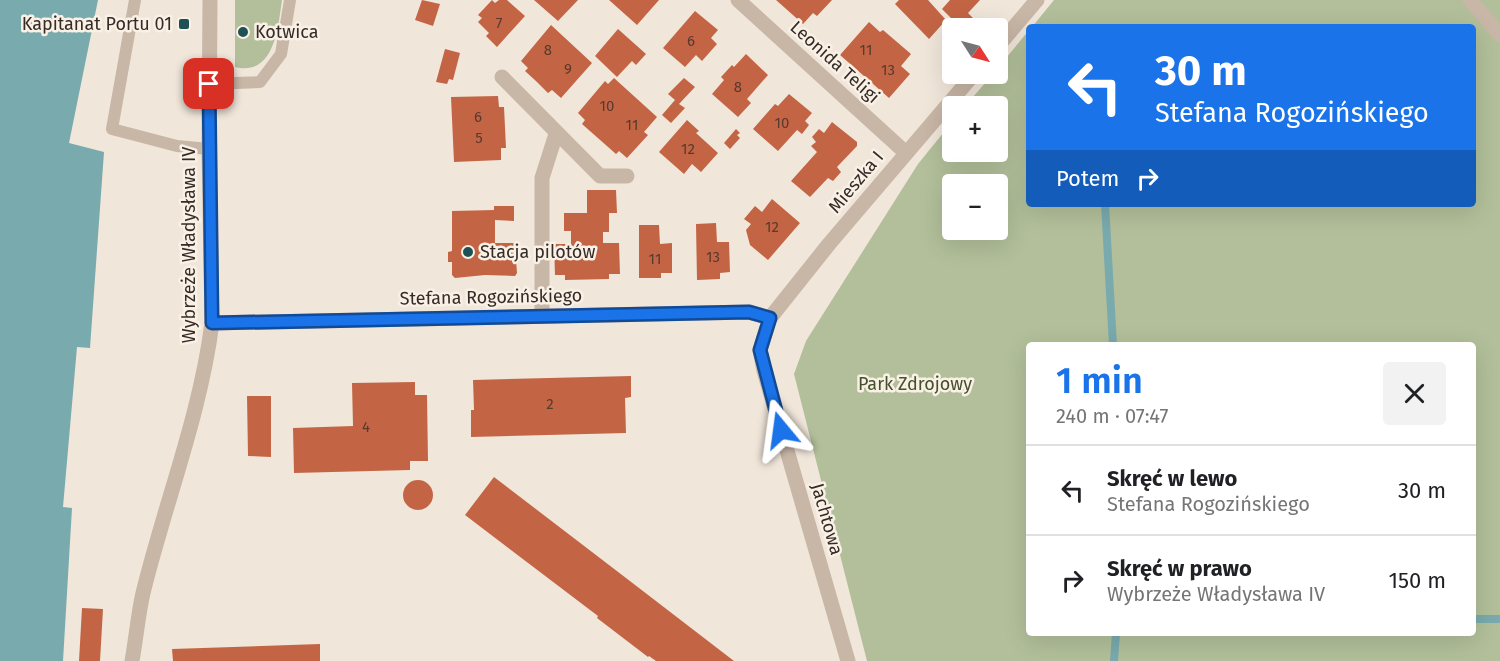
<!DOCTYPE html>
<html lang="pl">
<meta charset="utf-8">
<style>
body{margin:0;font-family:"Fira Sans",sans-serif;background:#f2f2f2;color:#202124;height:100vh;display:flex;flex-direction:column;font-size:22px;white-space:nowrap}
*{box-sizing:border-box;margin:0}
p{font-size:20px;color:#757577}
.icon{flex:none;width:33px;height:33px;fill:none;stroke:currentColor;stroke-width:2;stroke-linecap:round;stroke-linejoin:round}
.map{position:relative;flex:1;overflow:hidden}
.panel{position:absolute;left:1026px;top:342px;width:450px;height:294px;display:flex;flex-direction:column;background:#fff;border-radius:6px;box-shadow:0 6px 24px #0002}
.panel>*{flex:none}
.guide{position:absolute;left:1026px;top:24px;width:450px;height:183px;border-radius:6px;box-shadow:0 6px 24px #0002;background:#1a73e8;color:#fff;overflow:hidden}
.needle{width:39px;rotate:126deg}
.fabs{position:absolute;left:942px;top:18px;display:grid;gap:12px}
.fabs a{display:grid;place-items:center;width:66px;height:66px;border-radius:6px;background:#fff;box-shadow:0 6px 24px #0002;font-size:30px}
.pin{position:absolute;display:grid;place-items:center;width:51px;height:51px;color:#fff;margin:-26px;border-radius:12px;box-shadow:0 3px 9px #0006}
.me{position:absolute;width:66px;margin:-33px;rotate:344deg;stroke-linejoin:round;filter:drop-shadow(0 0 4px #0008)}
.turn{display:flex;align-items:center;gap:21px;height:126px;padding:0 30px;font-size:27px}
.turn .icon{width:78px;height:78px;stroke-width:2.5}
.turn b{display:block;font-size:42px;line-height:51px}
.then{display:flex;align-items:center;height:57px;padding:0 30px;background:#0003;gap:12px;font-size:22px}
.round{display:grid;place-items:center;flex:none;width:63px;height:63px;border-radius:6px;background:#f2f2f2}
.overview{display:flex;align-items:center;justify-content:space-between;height:102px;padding:0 30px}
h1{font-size:36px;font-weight:600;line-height:45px;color:#1a73e8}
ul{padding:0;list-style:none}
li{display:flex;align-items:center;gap:18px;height:90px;padding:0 30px;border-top:2px solid #e0e0e0}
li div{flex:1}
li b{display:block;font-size:22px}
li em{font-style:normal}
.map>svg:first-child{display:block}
</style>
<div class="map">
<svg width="1500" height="661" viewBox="0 0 1500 661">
<rect width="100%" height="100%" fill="#f1e6da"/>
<path fill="#b2bf9a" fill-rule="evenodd" d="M235,0h47c-4,26 -7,77 -47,67z
M1054,0h446v661h-633l-73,-287 12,-33 112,-177 34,-42v30h46v-46h-33l28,-32h5v-6l31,-38v174h444v-177h-441zM952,184h46v46h-46zM1029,345h444v288h-444z"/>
<path fill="#79aaad" d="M0,0h98l-29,143 35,9 -14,196 -13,-1 -14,160 9,1 -9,153h-63z"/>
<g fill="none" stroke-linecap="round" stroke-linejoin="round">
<path stroke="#79aaad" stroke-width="8" d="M1105,204l8,141
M1473,619h27
M1114,661l2,-28"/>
</g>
<path fill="#c36545" d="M422,0l18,4 -7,22 -18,-6z
M492,0l3,3 4,-3h8l18,16 -28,31 -11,-11 3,-3 -11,-11 4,-4 -4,-3z
M534,0h44l-20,21z
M609,0h50l-22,25z
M776,0h56l-15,16 -4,-3 -10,11z
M899,0h29l18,20 -17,19 -34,-35z
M950,0h30l-12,13 7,7 -7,8h-16v4l-7,-6 7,-7 -10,-10z
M695,11l23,19 -7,8 6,6 -15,17 -6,-6 -11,12 -22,-19z
M869,22l11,10 3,-2 28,24 -10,12 9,8 -21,24 -49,-43z
M551,25l41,38 -31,35 -9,-8 -4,3 -11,-11 -12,-11 3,-3 -7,-7z
M618,29l28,25 -10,11 -4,-4 -15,16 -22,-21z
M445,49l15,4 -7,27 -4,-1 -2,5 -11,-2z
M746,54l22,21 -21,24 4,4 -13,14 -26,-23 12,-14 -3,-3 11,-12 2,2z
M614,78l43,39 -13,15 4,3 -21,23 -8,-7 -3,3 -34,-30 3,-4 -7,-7 27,-32 3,3z
M684,78l11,9 -16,17 6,4 -14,15 -9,-8 13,-15 -7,-6z
M789,94l23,19 -7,8 4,4 -7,9 -5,-4 -19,21 -25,-22 22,-25 3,2z
M498,96l1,11h5l2,41h-5v12l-47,2 -3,-65z
M687,120l12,11 -3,2 22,20 -17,19 -9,-8 -8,10 -25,-22z
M832,122l25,20v4l-20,21 4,5 -8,9 -5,-3 -18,19 -19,-16 26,-29 -6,-6 5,-4 -4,-5 7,-8 5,4z
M736,129l4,4 -3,2 3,3 -10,11 -6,-6z
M587,190h29l1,23h-8v19h-6v11h16l1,31h-11v5l-44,1v-5h-10l-1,-31h17v-13h-7v-18h23z
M772,199l28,24 -32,37 -18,-15 -4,-15 5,-6 -7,-5 11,-13 7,6z
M494,206h20v15l-19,-1v23h21v7h4v10h-4l1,13 -2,3 -30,-1 -30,3 -3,-3v-13h-4v-10l4,-1v-40l42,-1z
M716,223l1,19h12l1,30 -10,1v6l-23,1 -1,-56z
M639,225h20l1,19 12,-1v30h-11v5h-22z
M631,376v21l-6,1 1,35 -155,4v-27h3l-1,-30z
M415,382v13h12l1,66h-18v9l-116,3 -1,-45 60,-2 -1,-43z
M247,396h24v61l-23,-1z
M494,477l132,101 108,83h-78l-7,-5 -1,1 -51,-39 1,-2 -133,-101z
M403 495a15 15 0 1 1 30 0a15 15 0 1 1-30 0Z
M82,608l21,1 -3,52h-21z
M320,644v17h-147l-1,-12z"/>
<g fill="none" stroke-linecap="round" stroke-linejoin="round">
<path stroke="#c8b6a6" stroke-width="12" d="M135,0l-23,129 65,17 32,3
M209,84l51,-2 21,-28 9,-54"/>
<path stroke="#c8b6a6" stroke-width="15" d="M1470,0l30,35"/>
<path stroke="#c8b6a6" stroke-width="15" d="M738,0l168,153
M998,46l39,-46
M502,77l98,99h27
M542,316v-138l14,-44
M770,318l59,-74 145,-170
M132,661c4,-22 6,-46 11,-68 22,-90 57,-177 69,-270"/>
<path stroke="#c8b6a6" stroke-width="15" d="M210,0l-1,149 3,174 537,-11 21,6 -10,32 4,21 84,290"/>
</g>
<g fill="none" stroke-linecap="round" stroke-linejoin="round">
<g stroke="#114b97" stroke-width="15">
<path id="route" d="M209,84l3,239 537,-11 21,6 -10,32 21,80"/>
</g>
<use href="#route" stroke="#1a73e8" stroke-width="10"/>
</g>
<g fill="#1d5155" stroke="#f9f0e6" stroke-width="2">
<rect x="178" y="18" width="12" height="12" rx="3"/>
<circle cx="243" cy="32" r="6"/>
<circle cx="468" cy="252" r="6"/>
</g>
<g text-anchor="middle" stroke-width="5" stroke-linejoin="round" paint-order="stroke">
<g font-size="15" fill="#583a2e">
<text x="499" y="28">7</text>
<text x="691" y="46">6</text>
<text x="548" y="55">8</text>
<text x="866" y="55">11</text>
<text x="568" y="74">9</text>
<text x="888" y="75">13</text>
<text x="738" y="92">8</text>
<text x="607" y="111">10</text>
<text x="478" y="122">6</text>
<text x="782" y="128">10</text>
<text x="632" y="130">11</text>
<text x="479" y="143">5</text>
<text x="688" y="154">12</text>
<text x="772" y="232">12</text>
<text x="713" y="262">13</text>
<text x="655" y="264">11</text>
<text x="550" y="409">2</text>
<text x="366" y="432">4</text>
</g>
<g font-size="18" fill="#352b27" stroke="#f9f0e6" text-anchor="start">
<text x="172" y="30" text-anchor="end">Kapitanat Portu 01</text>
<text x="255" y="38">Kotwica</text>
<text x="480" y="258">Stacja pilotów</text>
</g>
<g font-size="18" fill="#352b27" stroke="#f9f0e6">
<text transform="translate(835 62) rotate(42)" y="6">Leonida Teligi</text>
<text transform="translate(856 182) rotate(-50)" y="6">Mieszka I</text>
<text transform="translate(189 245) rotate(-90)" y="6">Wybrzeże Władysława IV</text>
<text transform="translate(491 297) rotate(-1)" y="6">Stefana Rogozińskiego</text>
<text transform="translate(827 519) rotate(74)" y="6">Jachtowa</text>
</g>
<g font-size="18" fill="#43522b" stroke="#f9f0e6">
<text x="915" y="390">Park Zdrojowy</text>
</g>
</g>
</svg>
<div class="fabs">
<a><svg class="needle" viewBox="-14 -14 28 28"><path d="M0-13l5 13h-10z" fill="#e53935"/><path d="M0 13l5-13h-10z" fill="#757577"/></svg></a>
<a>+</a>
<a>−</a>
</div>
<div class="pin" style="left:209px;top:84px;background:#d93025"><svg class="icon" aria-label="arrive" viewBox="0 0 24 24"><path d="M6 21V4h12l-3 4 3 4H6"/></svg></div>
<svg class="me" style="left:781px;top:430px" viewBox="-20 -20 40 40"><path d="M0-17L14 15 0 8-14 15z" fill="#1a73e8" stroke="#fff" stroke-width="4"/></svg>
<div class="guide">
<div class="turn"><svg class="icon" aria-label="left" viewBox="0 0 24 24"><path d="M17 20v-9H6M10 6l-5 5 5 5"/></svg><div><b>30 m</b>Stefana Rogozińskiego</div></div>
<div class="then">Potem<svg class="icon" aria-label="right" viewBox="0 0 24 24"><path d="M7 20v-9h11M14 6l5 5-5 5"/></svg></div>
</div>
<section class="panel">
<div class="overview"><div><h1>1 min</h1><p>240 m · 07:47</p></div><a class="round"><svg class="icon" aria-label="close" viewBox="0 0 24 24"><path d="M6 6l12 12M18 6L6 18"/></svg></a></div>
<ul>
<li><svg class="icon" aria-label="left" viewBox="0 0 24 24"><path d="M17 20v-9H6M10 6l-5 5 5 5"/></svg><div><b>Skręć w lewo</b><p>Stefana Rogozińskiego</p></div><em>30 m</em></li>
<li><svg class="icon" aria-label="right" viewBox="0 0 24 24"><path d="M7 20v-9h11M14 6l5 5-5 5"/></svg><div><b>Skręć w prawo</b><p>Wybrzeże Władysława IV</p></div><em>150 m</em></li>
</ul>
</section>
</div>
